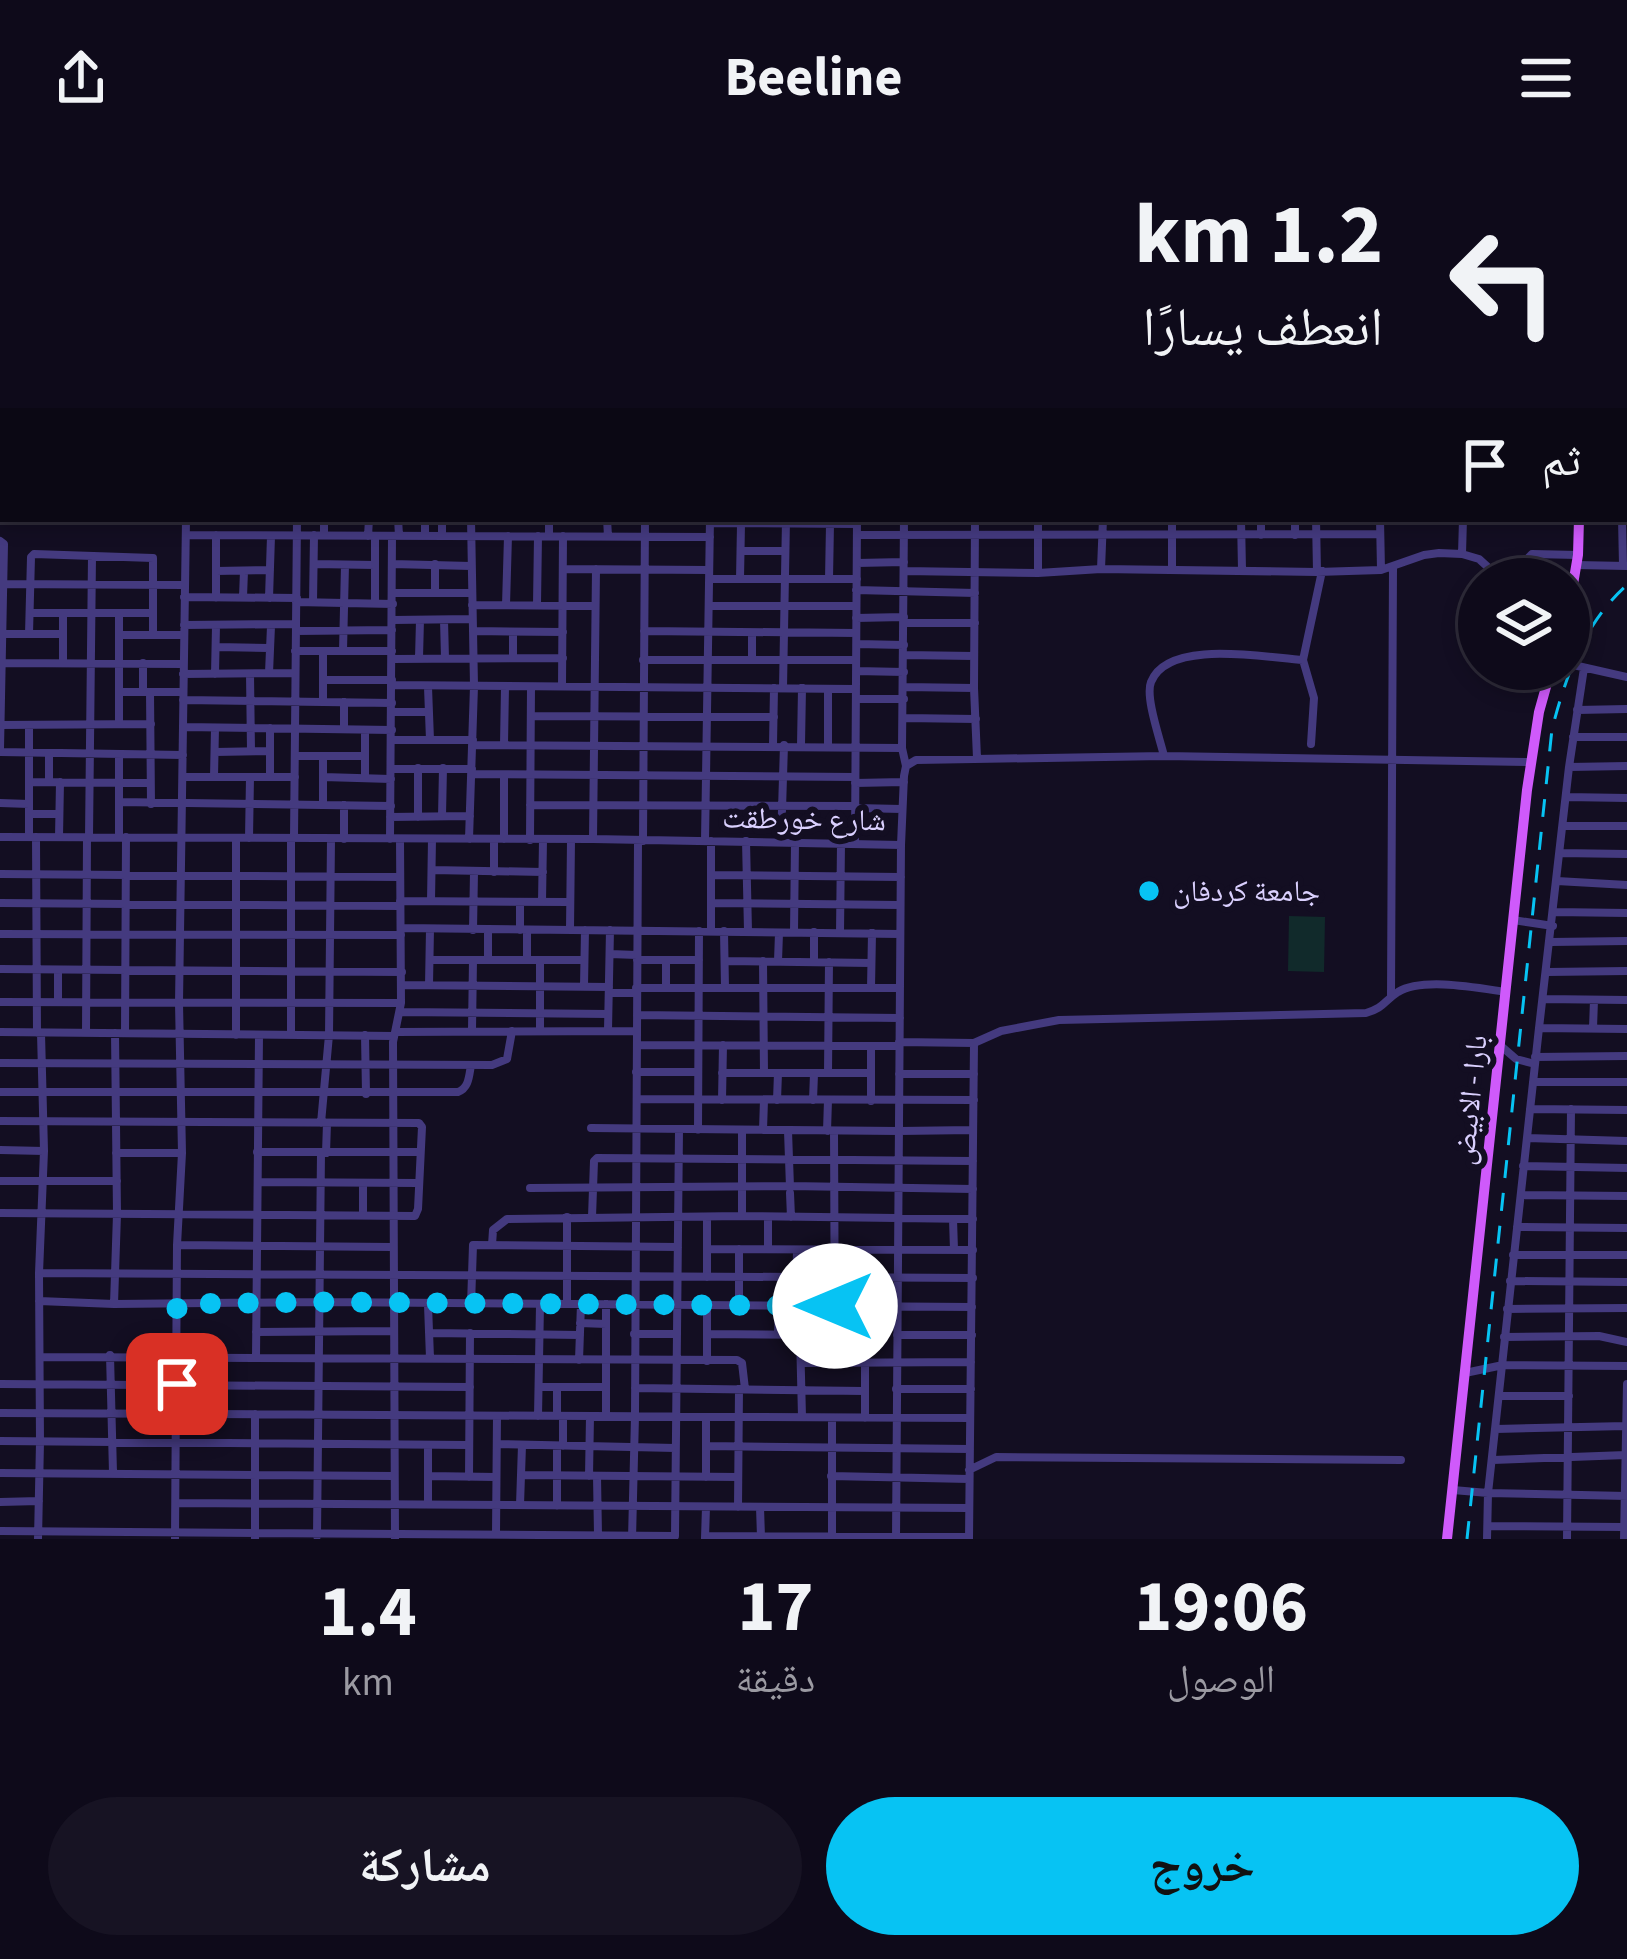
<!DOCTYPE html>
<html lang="ar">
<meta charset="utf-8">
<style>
body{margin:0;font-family:"Source Sans 3","Noto Naskh Arabic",sans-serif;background:#171323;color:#f1f3f6;direction:rtl;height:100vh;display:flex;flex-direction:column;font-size:45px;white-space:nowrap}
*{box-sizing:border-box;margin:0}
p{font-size:39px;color:#9b9aa2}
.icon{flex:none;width:66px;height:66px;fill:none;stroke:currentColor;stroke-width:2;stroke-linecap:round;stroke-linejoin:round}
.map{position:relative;height:1383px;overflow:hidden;direction:ltr}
.side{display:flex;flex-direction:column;background:#0e0a1a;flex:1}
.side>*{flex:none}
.hud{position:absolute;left:0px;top:0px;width:1629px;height:366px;box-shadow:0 6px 18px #0003,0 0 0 3px #2e2b39;direction:rtl;background:#0e0a1a;color:#f1f3f6;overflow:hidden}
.tools{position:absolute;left:1458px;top:402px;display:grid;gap:24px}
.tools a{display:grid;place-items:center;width:132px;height:132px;border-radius:50%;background:#0e0a1a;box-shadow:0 6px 18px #0003,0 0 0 3px #2e2b39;font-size:60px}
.pin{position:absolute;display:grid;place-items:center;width:102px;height:102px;color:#fff;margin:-51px;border-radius:24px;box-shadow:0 6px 18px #0006}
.me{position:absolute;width:132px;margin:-66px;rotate:270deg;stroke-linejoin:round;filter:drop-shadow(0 0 9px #0008)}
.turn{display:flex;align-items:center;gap:42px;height:252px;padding:0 48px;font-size:54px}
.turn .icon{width:156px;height:156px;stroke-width:2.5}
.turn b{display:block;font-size:84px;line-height:102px}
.then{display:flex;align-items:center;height:114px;padding:0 48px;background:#0003;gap:24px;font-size:45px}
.eta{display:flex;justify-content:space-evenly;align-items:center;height:204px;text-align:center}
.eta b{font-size:72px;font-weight:700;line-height:84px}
.primary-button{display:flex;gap:24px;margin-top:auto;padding:24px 48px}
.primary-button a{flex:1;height:138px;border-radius:72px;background:#07c3f3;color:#111;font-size:48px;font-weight:700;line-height:138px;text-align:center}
.primary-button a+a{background:#171323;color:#f1f3f6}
header{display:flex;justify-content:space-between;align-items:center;height:156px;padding:0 48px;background:#0e0a1a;font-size:54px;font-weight:700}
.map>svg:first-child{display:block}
</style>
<header><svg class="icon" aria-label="menu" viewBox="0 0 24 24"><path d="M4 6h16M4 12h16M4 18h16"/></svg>Beeline<svg class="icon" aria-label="share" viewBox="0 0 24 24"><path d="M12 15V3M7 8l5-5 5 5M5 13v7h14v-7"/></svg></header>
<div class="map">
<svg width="1627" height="1383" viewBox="0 0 1627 1383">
<rect width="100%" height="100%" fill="#130e22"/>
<path fill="#112a2b" d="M1289,760l36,1 -1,55 -36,-1z"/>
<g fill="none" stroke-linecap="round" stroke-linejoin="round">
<path stroke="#443a7f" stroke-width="8" d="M35,0v3
M95,0v3
M156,0v3
M187,0v3
M239,0v3
M291,0v3
M523,0v3
M573,0v3
M732,0v3
M932,0v3
M1019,0v3
M1172,0v3
M1203,2l29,1
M1445,2l93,-1
M5,3v-3
M66,3v-3
M123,3v-3
M266,3v-3
M320,3v-3
M356,3v-3
M385,3v-3
M447,3v-3
M477,3v-3
M549,3v-3
M607,3v-3
M681,3v-3
M803,3v-3
M830,3v-3
M859,3v-3
M905,3v-3
M1051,3v-3
M1293,3v-3
M1383,3v-3
M0,14h3
M1626,19h1
M0,42h3
M1626,54h1
M1626,81h1
M1626,106h1
M0,112h3
M1626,134h1
M0,137h3
M0,166h3
M1626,187h1
M1626,218h1
M1626,247h1
M2,253l1,-64
M1626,281h1
M0,283h3
M0,310h3
M1626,317h1
M0,341h3
M1626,352h1
M398,363l1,16
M425,363v16
M442,363v16
M607,363l1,17
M904,363l-2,229 4,18
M975,363l-1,169 3,70
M1172,363v50
M1241,363l1,51
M1316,363l1,53
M1380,363l1,51
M1622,363l1,46
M710,367l147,1
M186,379l524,2
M324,379v-16
M857,379l523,-1
M1261,379v-16
M1295,379v-16
M368,380l1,-17
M549,380v-17
M0,385l4,3 -4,205
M741,395h44
M1462,398l1,-35
M857,407l47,-1
M314,408l61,1
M392,408l79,2
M435,408v29
M1576,409l51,1
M563,413l146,1
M1101,413l2,-50
M216,415l54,-1
M904,415l134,2 63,-4 216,3 64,-2 43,-15 15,-2 23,1 17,5 22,20
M1038,417v-54
M709,423h148
M740,423l1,-55
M829,423l1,-55
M1508,423l24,-25 46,1
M0,428l184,1
M856,434l119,3
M393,437h78
M184,441l113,1
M243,441l1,-26
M216,442v-63
M269,442l2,-62
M296,446l97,2
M313,446l1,-67
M375,447v-67
M537,448l1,-68
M472,449l123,1
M506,449l2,-69
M709,450h147
M30,457h123
M119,457v111
M856,462l48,-1
M393,464l79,-1
M444,464l1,38
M904,467h71
M184,469l112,-1
M296,475l96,-1
M473,475l90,1
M644,475l212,2
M0,478h63
M29,478l2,-77 3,-3 119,4v77
M119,479h65
M857,488l47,1
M216,491l53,1
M295,495h97
M323,495v50
M343,495l2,-86
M904,499l70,1
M419,502l1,-38
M513,502v-26
M392,503l171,-1
M752,503v-26
M643,504h213
M0,507l183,1
M63,507v-50
M143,507v29
M1569,508l58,13
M856,515l48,1
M269,517l2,-47
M183,518l112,-1
M215,518l1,-48
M250,518l1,77
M323,524h69
M392,529l464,4
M562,530l1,-150
M428,531l2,53
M904,531l70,1
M783,532l3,-169
M119,536h64
M150,536l1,112
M856,543h48
M183,544l209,3
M1577,554l50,-1
M392,556h37
M531,560l243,1
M904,562l72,1
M0,569l151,-1
M183,571l209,3
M344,573v-27
M1573,581h54
M391,584h82
M504,588l1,-57
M1311,588l3,-46 -11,-38 19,-89
M473,589l429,3
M773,589l1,-57
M801,589l1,-57
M828,589v-56
M0,596l183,3
M215,596l54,-1
M49,598v28
M295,600h70
M323,600v49
M1164,600c-4,-17 -19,-59 -13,-74 17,-44 116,-24 152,-22
M1569,611l58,-1
M391,613h81
M472,618l383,3
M504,619v64
M183,621h112
M214,621l1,-49
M270,621v-49
M323,621l68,2
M365,622v-48
M29,626l121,1
M855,627l49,-1
M1566,641l61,1
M119,646l272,4
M0,647l29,1
M530,649l325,1
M855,652l47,1
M29,658h30
M442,660l1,-48
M390,661l80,-1
M418,661v-49
M1564,670h63
M0,681l593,2 308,6 3,-69 2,-10 10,-6 248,-4 367,6
M29,681v-112
M36,681l1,196
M59,681l1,-55
M89,681l3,-281
M119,681v-82
M249,682l1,-61
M294,682l3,-319
M344,683v-34
M390,683l2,-303
M469,683l5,-153 -3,-167
M494,683v33
M593,683l3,-270
M530,684l1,-153
M643,685l2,-322
M705,685l5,-322
M746,685l2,90
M781,686l3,-97
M855,687l2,-324
M1560,697l67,1
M432,714l111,2
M0,718l400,3
M711,719l190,2
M1557,725l70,4
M400,745l170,1
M431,745l1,-62
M542,746l1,-62
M0,747l400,3
M711,747l189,2
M1554,756l73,1
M1513,764l40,6
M401,772l499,6
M570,773l1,-89
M473,774l1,-58
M520,774v-28
M527,774v30
M711,775v-90
M724,775l1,57
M794,776l1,-90
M840,777l1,-90
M0,778l401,1
M1551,786l76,-1
M610,798l27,1
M430,804h154
M488,804v-29
M540,804v71
M637,804h62
M725,805l146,2
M763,805l1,112
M778,805l1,-28
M814,806v-30
M0,813l402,3
M58,814v32
M1547,816l80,-1
M401,829l208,2
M429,829l1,-56
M584,830l1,-56
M636,832h264
M666,832v-28
M871,832l1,-55
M609,837h27
M1391,841l2,-430
M1543,843l84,1
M0,846l401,1
M400,856l208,2
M637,859l263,3
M1539,872l88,1
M1593,872l1,-28
M472,874l1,-70
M608,874l2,-100
M0,876l394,4
M396,876l240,-1
M86,877l1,-196
M125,877l1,-196
M236,879v-197
M291,879v-197
M365,879l1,59
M899,886l75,1 27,-12 58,-11 307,-7c18,-5 18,-12 32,-21 25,-15 80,-4 108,0
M637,889l262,1
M871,890v55
M1501,890l15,13 19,5
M1535,901l92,-1
M0,907l492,2 15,-6 5,-28
M636,916h61
M722,917h149
M828,917l1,-111
M899,918h75
M1533,926h94
M0,936h458c11,-4 11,-16 13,-27
M637,943l337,1
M722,944l1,-55
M777,944l1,-27
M813,944l1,-26
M1530,953l97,1
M0,965l419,2 3,4 -4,82 -3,7 -415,-3
M321,967l8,-88 2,-196
M591,972l308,3 74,-1
M698,974l1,-199
M763,974l1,-30
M788,975l2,56
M827,975l1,-31
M834,975l1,232
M1527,982l100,3
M0,994l44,1
M257,996h163
M116,997h66
M326,997l1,-30
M1523,1010l104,2
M0,1025h117
M258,1026l160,1
M363,1028v31
M530,1032l260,-2 183,3
M790,1037l1,24
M1521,1039l106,1
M742,1060v-86
M567,1061v87
M592,1061l2,-56 3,-3 376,3
M768,1061v32
M953,1063l1,31
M1517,1071l110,1
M178,1089l214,2
M492,1089l1,-15 14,-11 235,-3 231,3
M707,1093l266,1
M739,1093v57
M1513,1099h114
M39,1117l934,5
M707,1121v-60
M1510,1125l117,1
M39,1145l75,3 206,-2 652,5
M114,1148l3,-90 -2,-181
M428,1149l2,53
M471,1149l2,-60 205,2
M707,1150v55
M796,1150l1,-56
M1507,1153l120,-1
M580,1167l26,1
M256,1176l136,-1
M430,1177l150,2
M634,1178h43
M707,1178l128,1
M778,1178l1,-28
M800,1179l2,82
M897,1179h75
M1504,1181l95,-1 28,6
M110,1199l3,118
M40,1201l697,3 5,3 3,26
M256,1202l3,-322
M579,1204l2,-56
M801,1207l170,-1
M1465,1217l38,-8 124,1
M0,1228l470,3
M540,1231h65
M557,1232v28
M635,1232l229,3
M896,1233h75
M1499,1240h70
M0,1257l970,5
M255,1258v125
M538,1260l2,-111
M606,1260v-112
M865,1262v-111
M1496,1273l130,-3
M0,1285l469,4
M497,1288l178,4
M428,1289v59
M563,1290v-30
M706,1290l264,3
M1493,1304l133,-5
M969,1314l27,-13 405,3
M0,1317l394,3
M521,1319l217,2
M428,1320l68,1
M589,1320l1,-60
M597,1320l1,59
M831,1320l138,3
M469,1321l1,-144
M706,1321v-60
M1453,1334l35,3 139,3
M0,1346l39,-1
M176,1347l793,5
M520,1349l2,-60
M557,1350v-60
M738,1351l1,-118
M760,1351l1,30
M1489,1370l134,1
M0,1375l675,5
M496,1378l1,-118
M317,1380l4,-383
M675,1380l4,-406
M705,1380l264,1
M705,1382l1,-31
M38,1383l2,-97 -1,-169 5,-122 -3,-118
M175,1383l2,-294 5,-92 -3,-150 7,-484
M395,1383l-2,-497 8,-39 -1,-164
M632,1383l3,-123 3,-575
M832,1383v-121
M896,1383l5,-694
M969,1383l5,-496
M1487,1383l1,-46 51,-465 30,-261 15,-99
M1567,1383l4,-430
M1624,1383l3,-155"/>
<path stroke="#cf5afb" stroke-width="10" d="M1329,3v-3
M1337,3v-3
M1583,3v-3
M1569,452l9,-53 1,-36
M1447,1383l80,-749 12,-78 12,-43"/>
<path stroke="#07c3f3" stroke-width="3" stroke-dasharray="18 15" stroke-linecap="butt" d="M1467,1383l85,-810c14,-53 32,-106 75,-144"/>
</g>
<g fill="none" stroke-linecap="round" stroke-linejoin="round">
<path stroke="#07c3f3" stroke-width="21" stroke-dasharray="0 37.8" d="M177,1228v-80l143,-2 515,4"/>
</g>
<circle fill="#07c3f3" stroke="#130e22" stroke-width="4.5" cx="1149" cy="735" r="12"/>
<g text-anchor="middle" stroke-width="12" stroke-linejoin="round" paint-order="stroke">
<g font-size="30" fill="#dad0fe" stroke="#130e22">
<text transform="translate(804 663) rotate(1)" y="10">شارع خورطقت</text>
<text transform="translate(1470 944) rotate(-84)" y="10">بارا - الابيض</text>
</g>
<g font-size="30" fill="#dad0fe" stroke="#130e22" text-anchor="start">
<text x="1173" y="745">جامعة كردفان</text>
</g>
</g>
</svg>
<div class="tools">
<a><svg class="icon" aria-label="layers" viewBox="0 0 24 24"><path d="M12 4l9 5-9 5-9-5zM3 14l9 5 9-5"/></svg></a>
</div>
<div class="pin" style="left:177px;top:1228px;background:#d93025"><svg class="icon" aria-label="arrive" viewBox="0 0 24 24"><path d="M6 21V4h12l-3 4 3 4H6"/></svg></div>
<svg class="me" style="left:835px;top:1150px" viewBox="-20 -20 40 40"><circle r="19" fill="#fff"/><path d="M0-13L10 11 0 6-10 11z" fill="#07c3f3"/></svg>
<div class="hud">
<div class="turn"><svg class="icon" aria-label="left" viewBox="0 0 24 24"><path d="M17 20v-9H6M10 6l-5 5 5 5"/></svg><div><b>1.2 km</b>انعطف يسارًا</div></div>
<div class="then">ثم<svg class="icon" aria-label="arrive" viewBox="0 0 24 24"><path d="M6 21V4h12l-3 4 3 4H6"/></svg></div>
</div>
</div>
<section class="side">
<div class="eta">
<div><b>19:06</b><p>الوصول</p></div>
<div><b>17</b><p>دقيقة</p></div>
<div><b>1.4</b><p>km</p></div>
</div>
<div class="primary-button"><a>خروج</a><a>مشاركة</a></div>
</section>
